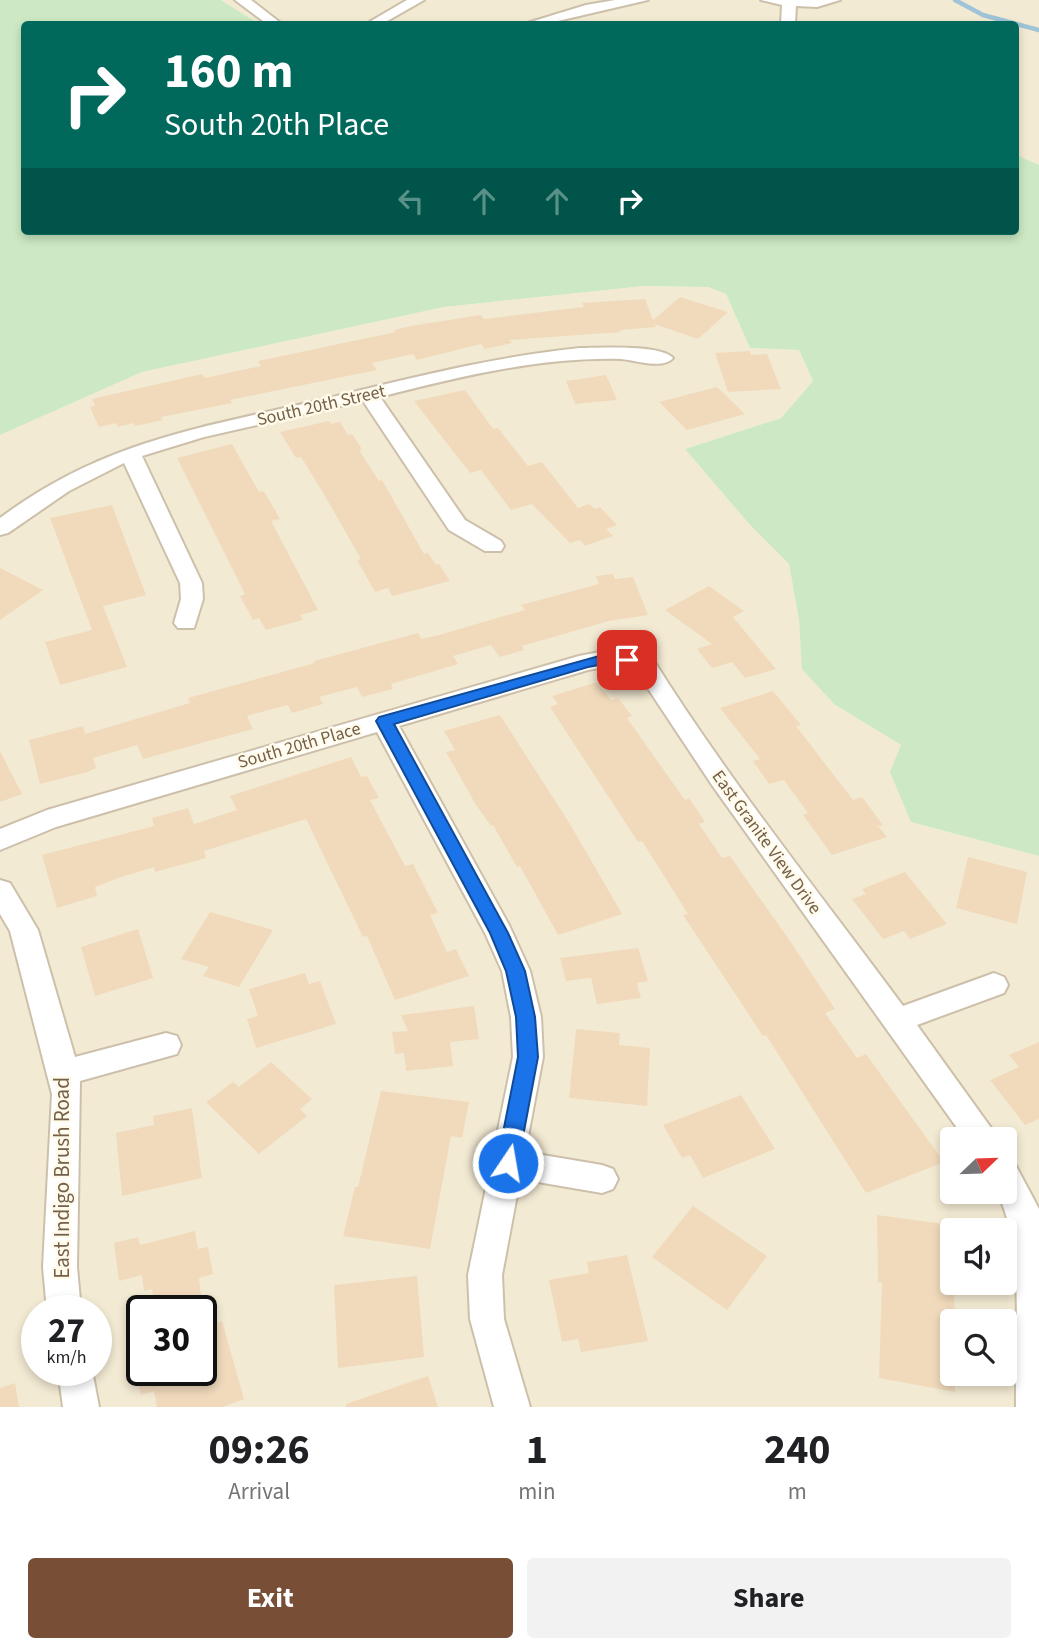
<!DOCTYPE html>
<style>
body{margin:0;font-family:"Source Sans 3",sans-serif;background:#f2f2f2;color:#202124;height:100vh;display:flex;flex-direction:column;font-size:26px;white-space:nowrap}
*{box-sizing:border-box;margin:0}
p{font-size:23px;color:#757577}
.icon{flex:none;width:38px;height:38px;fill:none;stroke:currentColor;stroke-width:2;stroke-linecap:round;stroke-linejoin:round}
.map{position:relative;height:1407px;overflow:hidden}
.panel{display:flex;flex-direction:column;background:#fff;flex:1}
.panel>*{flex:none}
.top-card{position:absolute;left:21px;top:21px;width:998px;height:214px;border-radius:7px;box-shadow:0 4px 10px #0003;background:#00695c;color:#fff;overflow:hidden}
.needle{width:46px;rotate:67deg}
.fabs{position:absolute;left:940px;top:1127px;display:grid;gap:14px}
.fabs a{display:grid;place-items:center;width:77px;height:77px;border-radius:7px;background:#fff;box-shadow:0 4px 10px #0003;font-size:35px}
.speed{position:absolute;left:21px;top:1295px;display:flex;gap:14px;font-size:35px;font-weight:700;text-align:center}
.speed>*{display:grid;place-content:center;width:91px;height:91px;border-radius:50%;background:#fff;box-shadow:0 4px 10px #0003;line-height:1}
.speed small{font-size:18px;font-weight:400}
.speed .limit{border:4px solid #111;border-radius:10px;background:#fff;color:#111}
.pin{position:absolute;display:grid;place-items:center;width:60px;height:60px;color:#fff;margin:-30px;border-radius:14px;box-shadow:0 4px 10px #0006}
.me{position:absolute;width:77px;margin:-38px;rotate:12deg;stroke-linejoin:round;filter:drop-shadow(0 0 5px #0008)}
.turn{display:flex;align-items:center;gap:24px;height:147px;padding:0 28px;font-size:32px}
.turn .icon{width:91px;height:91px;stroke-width:2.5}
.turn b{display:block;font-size:49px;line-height:60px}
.lanes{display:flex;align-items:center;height:66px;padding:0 28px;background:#0003;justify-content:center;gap:35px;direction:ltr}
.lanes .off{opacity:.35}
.eta{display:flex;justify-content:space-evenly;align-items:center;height:119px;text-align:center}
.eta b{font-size:42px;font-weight:700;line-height:49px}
.action{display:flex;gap:14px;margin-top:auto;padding:14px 28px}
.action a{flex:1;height:80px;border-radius:7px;background:#784f36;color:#fff;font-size:28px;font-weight:700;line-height:80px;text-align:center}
.action a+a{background:#f2f2f2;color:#202124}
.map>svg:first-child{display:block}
</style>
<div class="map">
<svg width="1039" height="1407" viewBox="0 0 1039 1407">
<rect width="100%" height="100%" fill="#fcf7e4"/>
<path fill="#f3ead3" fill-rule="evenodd" d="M221,0h818v165l-24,-11v-130h-756z
M644,286l64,1 18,7 24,54 49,2 14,31 -32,37 -96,31 65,76 39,39 10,56 4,49 31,35 67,41 10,77 128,34v551h-1039v-972l142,-63 302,-65zM952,1139h52v53h-52zM952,1230h52v53h-52zM37,1311h59v59h-59zM142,1311h59v59h-59zM952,1321h52v53h-52z"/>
<path fill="#cce9c3" d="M0,0h221l38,24h-235v207h991v-77l24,11v691l-128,-34 -21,-50 11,-27 -67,-41 -32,-35 -3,-49 -10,-56 -39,-39 -65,-76 96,-31 32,-37 -14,-31 -49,-2 -24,-54 -18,-7 -64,-1 -200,21 -302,65 -142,63z"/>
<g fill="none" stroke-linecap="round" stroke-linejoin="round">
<path stroke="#9fc4d7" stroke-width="4.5" d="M955,0l28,15 56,15"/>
</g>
<path fill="#f1dabc" d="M680,297l48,15 -30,27 -44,-15 2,3 -36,3 1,2 -112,8 3,3 -27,6 -4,-5 -64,16 -4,-6 -41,9 5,7 -147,30 2,3 -71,14 2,3 -28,6 -1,-3 -16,4 -2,-4 -17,4 -9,-20 5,-1 -3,-7 110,-25 3,4 56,-12 -3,-5 138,-29 -2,-2 17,-4 70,-11 3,4 100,-12 -2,-4 63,-4 8,21z
M750,351l1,4 16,-1 14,35 -53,3 -13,-39z
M606,375l11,25 -42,4 -9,-23z
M717,387l28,27 -58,16 -28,-28z
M465,390l28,39 5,-1 30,38 14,-4 36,46 11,-4 6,5 5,-2 17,18 -11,4 7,7 -28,10 -5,-6 -10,3 -38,-39 -21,6 -30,-40 -11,3 -56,-72z
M329,421l2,3 9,-2 8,13 4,-1 10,15 -3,1 20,31 3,-1 42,74 4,-1 8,12 3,-1 11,17 -58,15 -4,-8 -13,4 -18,-32 4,-1 -36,-63 -24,-39 -5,1 -16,-26z
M232,444l27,48 5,-1 16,28 -9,2 47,89 -18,5 3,5 -37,10 -7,-12 -6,2 -13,-24 5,-2 -68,-136z
M112,505l34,90 -43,11 24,61 -67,18 -15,-43 47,-12 -42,-112z
M0,568l43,22 -43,30z
M613,574l2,5 18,-2 15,38 -39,6 -87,25 2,4 -24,7 -9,-12 -38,11 5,8 -67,20 2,5 -31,8 -5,-10 -38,10 4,7 -31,9 -4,-8 -41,11 6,13 -110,30 -6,-14 -44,13 3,10 -9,4 -47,12 -11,-44 54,-14 2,8 105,-31 -2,-5 127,-35 -1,-2 104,-28 3,6 18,-4 86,-25 -4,-5 78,-21 -3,-8z
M709,586l35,25 -11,6 43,52 -31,9 -13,-16 -20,6 -15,-19 15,-5 -47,-34z
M597,682l14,18 7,-2 14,18 -5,2 58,82 4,-2 16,24 -6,2 23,34 8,-2 60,85 45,68 -10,4 32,45 9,-4 78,108 -78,31 -100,-158 -3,1 -80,-121 5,-1 -46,-73 -4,1 -88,-135 8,-3 -6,-8z
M773,691l28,34 -5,1 57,74 9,-3 21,28 -5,1 9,11 -55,18 -29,-40 5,-2 -24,-33 -15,4 -16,-23 7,-2 -40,-51z
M500,715l70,109 52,90 -64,21 -38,-69 -3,1 -24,-42 -2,1 -15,-21 -30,-53 9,-2 -11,-19z
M0,751l22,43 -22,8z
M351,757l10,20 6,-1 12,22 -9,2 35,66 8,-2 25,49 -8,2 17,37 9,-3 13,27 -74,24 -28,-64 -4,1 -57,-118 -102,32 2,7 -51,14 -1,-5 -33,10 -26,10 2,9 -40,12 -15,-53 112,-29 -2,-8 36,-10 6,16 43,-14 -7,-14z
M968,857l59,15 -10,52 -61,-16z
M905,872l42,52 -37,15 -6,-8 -21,8 -31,-40 14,-5 -4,-5z
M210,912l63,18 -34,57 -36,-11 6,-9 -28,-8z
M138,929l15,49 -58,18 -14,-49z
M638,948l10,33 -11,2 4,15 -44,6 -6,-26 -25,3 -6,-23z
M305,973l4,11 11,-3 16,43 -80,24 -9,-29 11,-3 -9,-27z
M474,1006l5,33 -29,3 3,24 -47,5 -2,-18 -9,1 -3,-22 16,-1 -7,-16z
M576,1029l44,4 -1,12 31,3 -3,58 -78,-8z
M1039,1042v77l-14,6 -35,-45 29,-13 -10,-12z
M271,1062l41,37 -12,10 7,7 -48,38 -53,-52 27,-20 6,5z
M381,1091l88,11 -7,36 -11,-2 -21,113 -87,-13 12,-49h3z
M741,1095l34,54 -72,29 -13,-23 -8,3 -19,-33z
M192,1108l10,70 -80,18 -6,-63 38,-8 -1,-9z
M693,1206l74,50 -40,54 -75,-53z
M877,1215l75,10 3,96h-3v53h3v18l-76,-14 3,-95 -4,-1z
M195,1231l3,18 10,-2 5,27 -14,4 2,18 -45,12 -4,-19 -8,2 -2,-16 -23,6 -5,-38 24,-6 2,8z
M627,1255l21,86 -67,11 -3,-13 -16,3 -13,-62 40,-7 -2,-11z
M417,1276l7,81 -86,11 -4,-83z
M222,1321l22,78 -22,8h-65l-3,-16 -13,4 -6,-25h66v-42z
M428,1376l10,31h-92v-3z
M15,1383l4,24h-19v-19z"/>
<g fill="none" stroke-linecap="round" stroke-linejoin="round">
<g stroke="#cdc0ab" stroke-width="4">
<path id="minor" d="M235,0h16l31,24h-15z
M407,0h17l-42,24h-16z
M615,0h33l-103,24h-21l62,-19z
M761,0h79l-23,7 -21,-1 -1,18h-14l1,-19z
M580,348c19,0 81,-4 93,10 -10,12 -38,2 -52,1 -82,-2 -163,18 -241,38l85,123 36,21 3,5 -3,5h-16l-36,-21 -86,-129 -159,36 -62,19 60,127 1,16 -9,29h-16l-4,-5 7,-24 -1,-16 -56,-120 -55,28 -61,42 -8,2v-17c103,-77 200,-90 320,-118 87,-21 171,-43 260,-52z
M610,650l41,6c76,122 167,235 252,350l91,-33 10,4 4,8 -4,8 -87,32 82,114h-34l-253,-354 -77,-116 -25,-3 -22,4 -189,56 110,199 21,46 11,46 2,40 -18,95 77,13 11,4 5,10 -5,10 -11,4 -82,-14 -18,96 2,44 26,88h-36l-24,-88 -2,-44 45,-218 -2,-40 -9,-46 -17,-38 -108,-201 -321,95 -56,23v-21l47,-19 532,-154z
M0,880l10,3 28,47 37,127 91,-24 11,3 4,9 -4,9 -97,27 -3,186 4,44h-34l-4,-44 9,-173 -42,-163 -10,-17z
M1004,1160l11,4 24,45v198h-23c-1,-62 9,-161 -19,-215h7z
M58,1370h34l7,37h-36z"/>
</g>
<use href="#minor" fill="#fff" fill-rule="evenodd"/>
</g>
<path fill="#1a73e8" stroke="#114b97" stroke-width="2" d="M610,653l22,3 3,4 -8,5 -17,-2 -22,4 -194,57 114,209 17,38 10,46 3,40 -20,106 -3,6 -7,3 -8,-3 -3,-6 21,-106 -2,-40 -10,-46 -16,-38 -114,-212 3,-4z"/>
<g text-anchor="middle" stroke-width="5" stroke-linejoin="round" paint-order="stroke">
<g font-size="18" fill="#74604a" stroke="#fffaea">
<text transform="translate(321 405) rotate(-13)" y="6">South 20th Street</text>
<text transform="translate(299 745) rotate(-16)" y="6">South 20th Place</text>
<text transform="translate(767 842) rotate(54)" y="6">East Granite View Drive</text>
</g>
<g font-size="21" fill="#74604a" stroke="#fffaea">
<text transform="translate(62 1178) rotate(-90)" y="7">East Indigo Brush Road</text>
</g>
</g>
</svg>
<div class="fabs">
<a><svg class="needle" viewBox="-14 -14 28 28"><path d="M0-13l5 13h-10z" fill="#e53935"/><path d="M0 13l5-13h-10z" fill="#757577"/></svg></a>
<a><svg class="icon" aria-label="sound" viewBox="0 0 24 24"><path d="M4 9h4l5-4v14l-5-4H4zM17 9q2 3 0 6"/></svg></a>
<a><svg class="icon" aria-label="search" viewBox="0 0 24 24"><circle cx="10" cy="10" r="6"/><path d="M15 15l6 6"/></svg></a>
</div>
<div class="speed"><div>27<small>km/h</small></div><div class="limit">30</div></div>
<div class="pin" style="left:627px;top:660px;background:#d93025"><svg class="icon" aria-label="arrive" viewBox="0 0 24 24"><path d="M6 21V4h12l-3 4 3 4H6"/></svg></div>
<svg class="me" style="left:508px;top:1163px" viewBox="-20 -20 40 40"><circle r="17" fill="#1a73e8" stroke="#fff" stroke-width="3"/><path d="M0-11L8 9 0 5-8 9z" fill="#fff"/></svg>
<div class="top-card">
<div class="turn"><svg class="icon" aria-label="right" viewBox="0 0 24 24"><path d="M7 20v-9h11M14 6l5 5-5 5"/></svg><div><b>160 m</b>South 20th Place</div></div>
<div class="lanes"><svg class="icon off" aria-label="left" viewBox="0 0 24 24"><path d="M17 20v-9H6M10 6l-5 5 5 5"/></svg><svg class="icon off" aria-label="ahead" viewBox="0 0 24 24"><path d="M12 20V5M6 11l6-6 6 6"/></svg><svg class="icon off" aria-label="ahead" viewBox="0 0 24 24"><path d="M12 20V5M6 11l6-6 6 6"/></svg><svg class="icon" aria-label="right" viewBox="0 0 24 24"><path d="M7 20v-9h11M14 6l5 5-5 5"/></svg></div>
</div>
</div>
<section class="panel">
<div class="eta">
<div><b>09:26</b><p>Arrival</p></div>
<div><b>1</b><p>min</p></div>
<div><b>240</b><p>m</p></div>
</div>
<div class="action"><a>Exit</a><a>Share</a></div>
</section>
